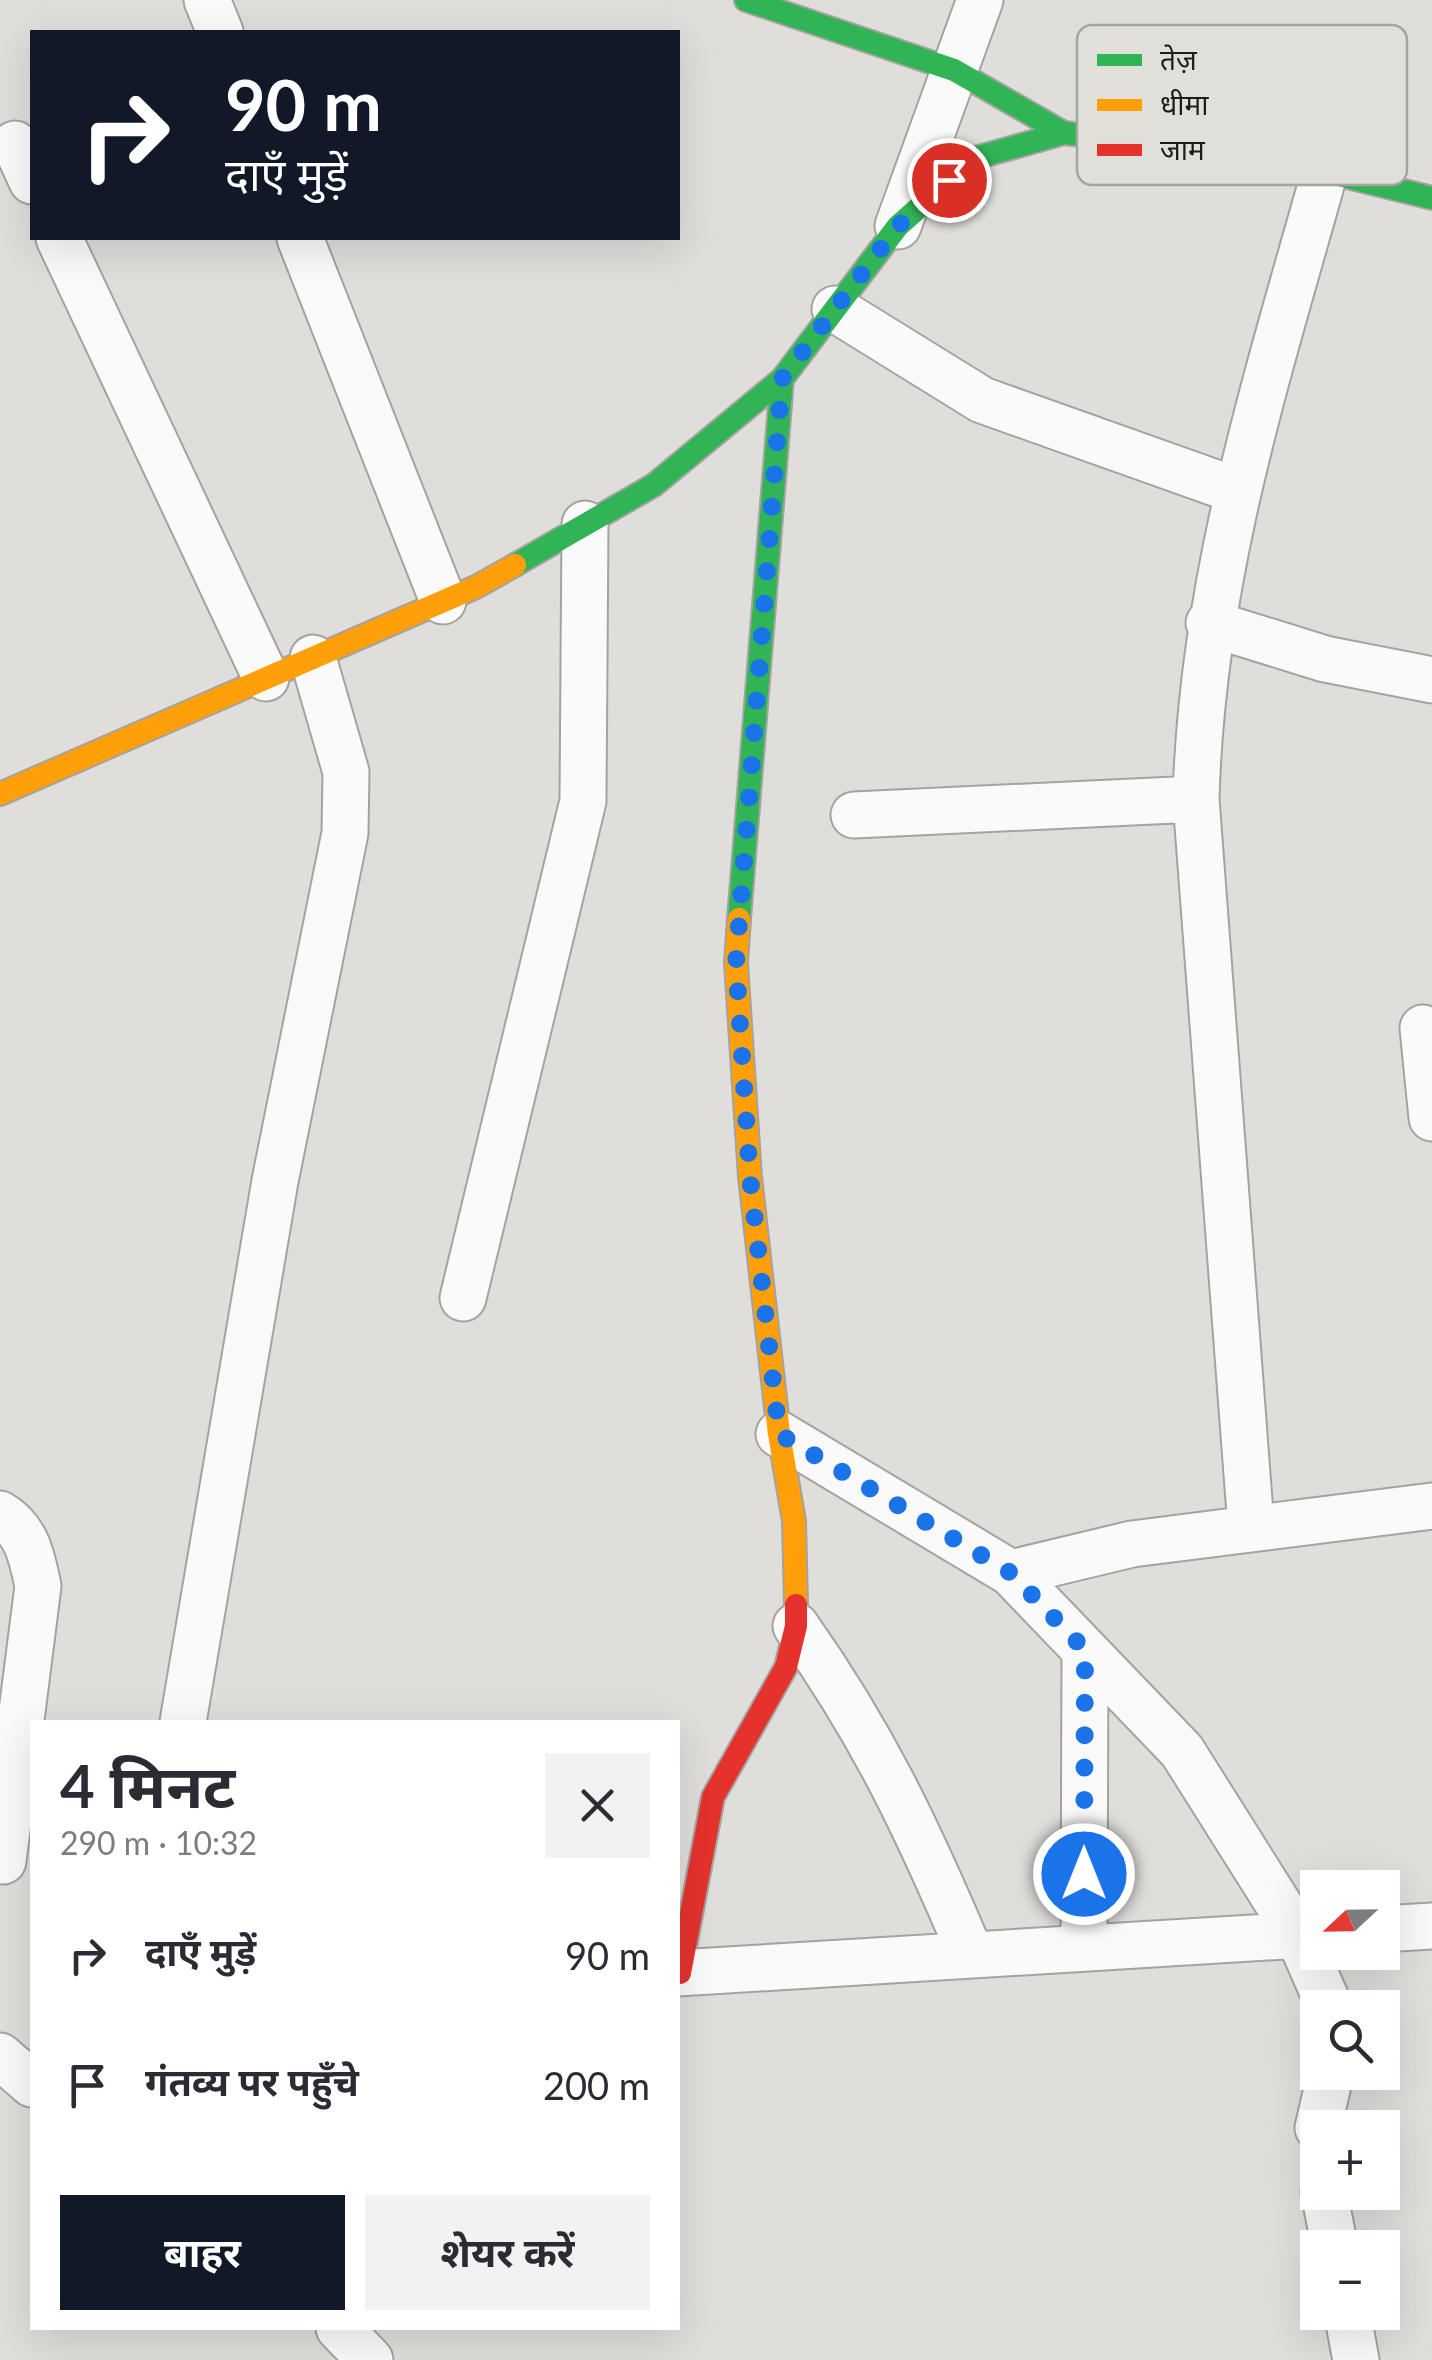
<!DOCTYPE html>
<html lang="hi">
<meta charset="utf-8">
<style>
body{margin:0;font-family:Lato,"Noto Sans Devanagari",sans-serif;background:#f2f2f3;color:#2b2b33;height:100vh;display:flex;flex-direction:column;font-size:38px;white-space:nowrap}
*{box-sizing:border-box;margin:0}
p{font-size:32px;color:#7c7c81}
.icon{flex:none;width:55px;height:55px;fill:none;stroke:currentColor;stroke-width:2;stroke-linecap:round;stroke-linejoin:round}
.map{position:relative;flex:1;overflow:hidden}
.sheet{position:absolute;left:30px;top:1720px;width:650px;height:610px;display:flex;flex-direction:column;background:#fff;border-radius:0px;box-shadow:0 10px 40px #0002}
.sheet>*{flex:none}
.banner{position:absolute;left:30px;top:30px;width:650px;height:210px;border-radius:0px;box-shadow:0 10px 40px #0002;background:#111827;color:#fff;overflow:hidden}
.needle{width:65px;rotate:248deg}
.fabs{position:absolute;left:1300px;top:1870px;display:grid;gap:20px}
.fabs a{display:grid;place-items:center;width:100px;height:100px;border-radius:0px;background:#fff;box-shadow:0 10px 40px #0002;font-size:50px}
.pin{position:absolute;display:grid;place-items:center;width:85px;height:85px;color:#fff;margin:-42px;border:5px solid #fff;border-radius:50%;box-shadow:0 2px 10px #0007}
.me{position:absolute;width:110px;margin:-55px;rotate:0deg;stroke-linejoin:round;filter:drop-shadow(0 0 8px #0008)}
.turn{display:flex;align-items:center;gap:35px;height:210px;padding:0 30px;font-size:45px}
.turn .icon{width:130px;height:130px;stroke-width:2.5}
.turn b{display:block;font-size:70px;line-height:85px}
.round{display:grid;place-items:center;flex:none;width:105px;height:105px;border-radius:0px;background:#f2f2f3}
.head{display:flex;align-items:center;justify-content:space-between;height:170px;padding:0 30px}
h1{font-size:60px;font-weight:700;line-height:75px}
.primary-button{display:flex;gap:20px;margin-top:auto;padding:20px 30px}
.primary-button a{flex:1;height:115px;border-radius:0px;background:#111827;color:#fff;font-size:40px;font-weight:700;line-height:115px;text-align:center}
.primary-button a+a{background:#f2f2f3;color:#2b2b33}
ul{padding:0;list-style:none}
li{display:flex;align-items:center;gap:30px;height:130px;padding:0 30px}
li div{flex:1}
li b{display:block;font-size:38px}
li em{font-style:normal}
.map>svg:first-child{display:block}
</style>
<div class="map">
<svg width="1432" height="2360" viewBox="0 0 1432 2360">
<rect width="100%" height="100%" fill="#e0dedb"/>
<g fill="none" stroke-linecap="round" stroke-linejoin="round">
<g stroke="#a4a3a0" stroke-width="49">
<path id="street" d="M207,0l13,32
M15,144l17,37
M898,226l82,-226
M59,238l207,440
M300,238l143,363
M835,309l147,91 253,90
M1209,623l116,36 107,21
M854,815l342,-16
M1423,1028l9,90
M463,1298l120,-497 2,-277
M779,1434l232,139 171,178 116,184 32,73
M0,1514c27,16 32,43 38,72l-35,275
M1251,1527l-55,-728c6,-220 70,-418 129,-628
M1011,1573l121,-29 300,-38
M796,1626c78,110 123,206 175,329
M183,1722l92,-541 70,-348 1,-61 -33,-114
M1382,1929l50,-3
M1084,1948l1,-298
M678,1973l640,-39
M0,2056l32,28
M1318,2128l13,-56
M1324,2192l11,56
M1347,2312l9,48
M339,2328l31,32"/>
</g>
<g stroke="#a4a3a0" stroke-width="26">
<path id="fast" d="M746,0l208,70 110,63
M515,565l139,-80 128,-106 116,-153 77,-68 89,-25 182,19 186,46
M739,919l43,-540"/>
</g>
<g stroke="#a4a3a0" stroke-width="26">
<path id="slow" d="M0,794l476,-207 39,-22
M739,919l-3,44 14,214 29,257 15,87 2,84"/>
</g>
<g stroke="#a4a3a0" stroke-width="26">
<path id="jam" d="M680,1973l33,-176 73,-130 10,-41v-21"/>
</g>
<use href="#street" stroke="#fafafa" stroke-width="45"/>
<use href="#fast" stroke="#30b455" stroke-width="22"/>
<use href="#slow" stroke="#ff9f0a" stroke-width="22"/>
<use href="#jam" stroke="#e5322d" stroke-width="22"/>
</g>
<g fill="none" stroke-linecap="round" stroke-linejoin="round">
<path stroke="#1a73e8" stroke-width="18" stroke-dasharray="0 32.4" d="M949,180l-51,46 -116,153 -46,584 14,214 29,257 232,139 74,77 -1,224"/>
</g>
<rect x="1077" y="25" width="330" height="160" rx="15" fill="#e1dfda" stroke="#a6a4a0" stroke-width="2.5"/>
<rect x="1097" y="54" width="45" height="12" fill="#30b455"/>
<rect x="1097" y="99" width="45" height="12" fill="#ff9f0a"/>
<rect x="1097" y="144" width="45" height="12" fill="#e5322d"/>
<g font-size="28" fill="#1c1c1a">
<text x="1160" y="70">तेज़</text>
<text x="1160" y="115">धीमा</text>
<text x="1160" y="160">जाम</text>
</g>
</svg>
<div class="fabs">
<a><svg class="needle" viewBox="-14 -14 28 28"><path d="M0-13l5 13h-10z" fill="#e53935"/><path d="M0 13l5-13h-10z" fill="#7c7c81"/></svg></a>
<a><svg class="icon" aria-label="search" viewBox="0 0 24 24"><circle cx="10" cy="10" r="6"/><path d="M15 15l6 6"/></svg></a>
<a>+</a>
<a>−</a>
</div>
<div class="pin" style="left:949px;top:180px;background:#d93025"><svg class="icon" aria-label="arrive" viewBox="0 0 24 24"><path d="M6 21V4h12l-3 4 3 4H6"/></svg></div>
<svg class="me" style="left:1084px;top:1874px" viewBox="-20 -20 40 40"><circle r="17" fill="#1a73e8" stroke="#fff" stroke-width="3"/><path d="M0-11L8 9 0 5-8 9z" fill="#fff"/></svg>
<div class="banner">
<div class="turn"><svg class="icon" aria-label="right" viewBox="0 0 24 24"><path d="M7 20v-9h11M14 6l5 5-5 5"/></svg><div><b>90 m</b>दाएँ मुड़ें</div></div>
</div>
<section class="sheet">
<div class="head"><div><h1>4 मिनट</h1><p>290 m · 10:32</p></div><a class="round"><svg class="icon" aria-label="close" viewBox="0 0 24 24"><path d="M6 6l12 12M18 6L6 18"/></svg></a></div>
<ul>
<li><svg class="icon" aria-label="right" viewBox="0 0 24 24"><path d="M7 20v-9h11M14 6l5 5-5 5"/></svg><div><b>दाएँ मुड़ें</b></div><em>90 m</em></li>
<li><svg class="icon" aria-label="arrive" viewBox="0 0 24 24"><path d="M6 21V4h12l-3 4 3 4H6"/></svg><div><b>गंतव्य पर पहुँचे</b></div><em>200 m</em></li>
</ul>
<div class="primary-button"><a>बाहर</a><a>शेयर करें</a></div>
</section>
</div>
